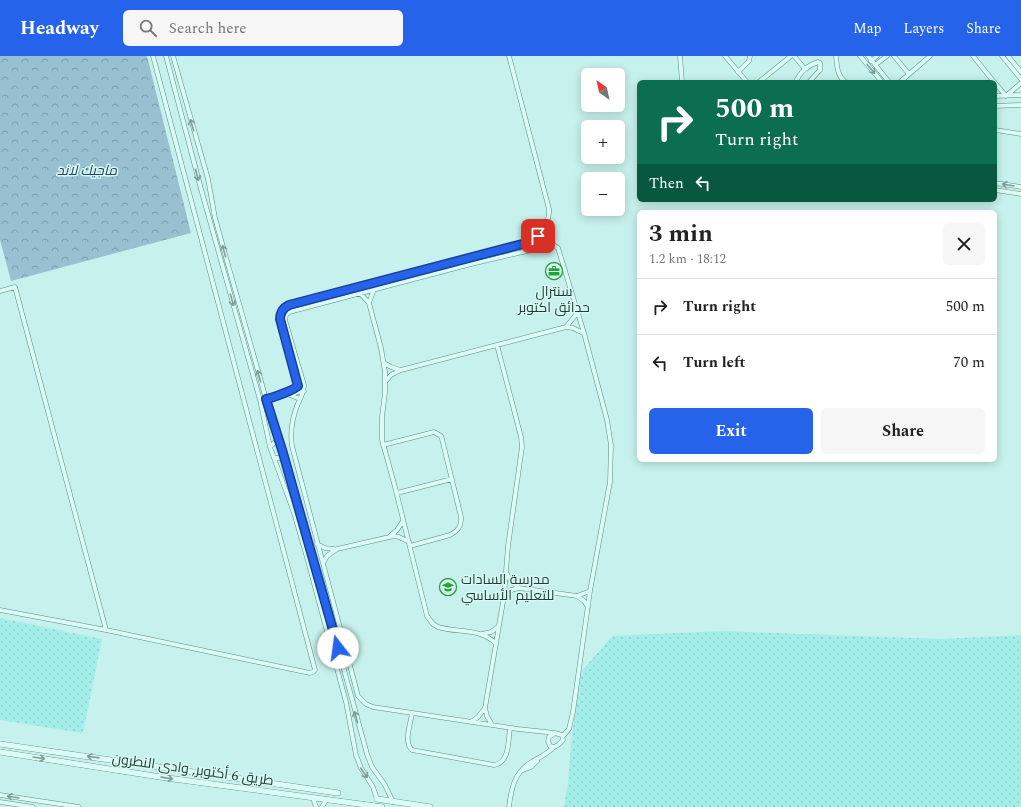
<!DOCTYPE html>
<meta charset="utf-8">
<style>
body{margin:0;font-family:Spectral,Cairo,serif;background:#f6f6f6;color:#222;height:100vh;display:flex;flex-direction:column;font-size:15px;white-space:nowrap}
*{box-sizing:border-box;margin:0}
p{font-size:13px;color:#767676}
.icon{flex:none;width:22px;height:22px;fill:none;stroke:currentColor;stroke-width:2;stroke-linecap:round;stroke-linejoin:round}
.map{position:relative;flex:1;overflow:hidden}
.side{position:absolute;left:637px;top:154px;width:360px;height:252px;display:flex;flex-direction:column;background:#fff;border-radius:6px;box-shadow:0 2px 10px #0003}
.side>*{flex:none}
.top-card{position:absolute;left:637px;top:24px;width:360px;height:122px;border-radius:6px;box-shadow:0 2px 10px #0003;background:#0b6e4f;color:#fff;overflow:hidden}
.needle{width:26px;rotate:327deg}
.controls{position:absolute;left:581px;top:12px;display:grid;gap:8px}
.controls a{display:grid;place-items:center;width:44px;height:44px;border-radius:6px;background:#fff;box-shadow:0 2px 10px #0003;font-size:20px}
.pin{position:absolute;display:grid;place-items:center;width:34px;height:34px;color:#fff;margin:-17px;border-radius:8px;box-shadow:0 2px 6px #0006}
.me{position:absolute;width:44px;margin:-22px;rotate:345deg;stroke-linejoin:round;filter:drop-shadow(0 0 3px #0008)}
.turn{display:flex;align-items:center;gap:14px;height:84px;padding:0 12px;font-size:18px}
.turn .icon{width:52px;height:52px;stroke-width:2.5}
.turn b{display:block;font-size:28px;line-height:34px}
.then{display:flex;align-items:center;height:38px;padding:0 12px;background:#0003;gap:8px;font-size:15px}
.round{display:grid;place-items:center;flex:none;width:42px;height:42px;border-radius:6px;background:#f6f6f6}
.summary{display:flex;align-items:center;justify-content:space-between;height:68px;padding:0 12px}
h1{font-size:24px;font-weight:700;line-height:30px}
.action{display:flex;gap:8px;margin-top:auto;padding:8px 12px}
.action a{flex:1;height:46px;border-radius:6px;background:#2563eb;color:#fff;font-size:16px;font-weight:700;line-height:46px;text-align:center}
.action a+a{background:#f6f6f6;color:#222}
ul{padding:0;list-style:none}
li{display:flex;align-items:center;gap:12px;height:56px;padding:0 12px;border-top:1px solid #e0e0e0}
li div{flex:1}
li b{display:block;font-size:15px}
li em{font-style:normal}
header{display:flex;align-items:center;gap:24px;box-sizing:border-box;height:56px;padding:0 20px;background:#2563eb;color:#fff}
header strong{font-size:19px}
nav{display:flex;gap:22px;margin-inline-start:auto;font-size:14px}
.search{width:280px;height:36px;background:#f6f6f6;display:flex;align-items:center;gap:10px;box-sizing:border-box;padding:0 14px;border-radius:6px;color:#767676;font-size:15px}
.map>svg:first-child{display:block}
</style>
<header>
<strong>Headway</strong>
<div class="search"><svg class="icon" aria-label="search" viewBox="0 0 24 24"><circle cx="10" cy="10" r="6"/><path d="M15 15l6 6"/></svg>Search here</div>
<nav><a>Map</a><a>Layers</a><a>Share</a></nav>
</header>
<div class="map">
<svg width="1021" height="751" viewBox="0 0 1021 751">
<defs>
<pattern id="sand-dots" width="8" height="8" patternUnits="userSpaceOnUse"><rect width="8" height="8" fill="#a3eee8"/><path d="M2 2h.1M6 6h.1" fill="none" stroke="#8ccdc7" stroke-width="1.8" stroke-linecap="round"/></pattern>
<pattern id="park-crowns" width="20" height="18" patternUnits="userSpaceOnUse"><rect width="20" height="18" fill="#99c0d1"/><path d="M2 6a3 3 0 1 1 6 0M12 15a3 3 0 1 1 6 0" fill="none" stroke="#7c9daa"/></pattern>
</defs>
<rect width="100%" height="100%" fill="#c7f1ec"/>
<path fill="url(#sand-dots)" d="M0,562l102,21 -19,94 -83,-13z
M721,575l220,8 80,-4v172h-457l4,-24 4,-49 10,-63 30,-35z"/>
<path fill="url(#park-crowns)" d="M0,0h147l44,177 -180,48 -11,-41z"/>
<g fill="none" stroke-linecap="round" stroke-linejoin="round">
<g stroke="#5a8f7f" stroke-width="5">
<path id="street" d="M166,0l35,133 59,211 10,47 24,66 14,48 38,141 10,53 5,13 12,19 4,12
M173,0l35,123 7,39 10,36 41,145 17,54 30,103 54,198 5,13 13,18 8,17
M680,0l2,26
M725,0l22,26
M794,0l11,13
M836,0c1,10 1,19 9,26
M860,0l22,26
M868,0l21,26
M894,0l15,18
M973,0l21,26
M1002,0l19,23
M1008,0l13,16
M871,5l6,-5
M875,9l12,-9
M738,16l11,-11 1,-5
M759,26l32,-26
M796,26c3,-9 12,-17 22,-20l2,1v7l-11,12
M900,26l30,-26
M995,27l11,13 15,-13
M995,40l26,-1
M995,50l26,-1
M995,74l26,4
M995,127l26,4
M995,134l26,4
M0,235l15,-4 91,343
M359,236l10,11 12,45 4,24v21l-3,24v23l13,47 32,129 6,8 5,3c19,6 44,1 58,17
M369,247l5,-14
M566,271l12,-15
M384,307l7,4 9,3
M385,326l6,-7 10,-5 165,-43 7,1 10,5
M290,339l10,4
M277,340l9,-5 10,-3 2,-3 -18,-66 2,-8 5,-5 243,-64c11,-5 20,-21 19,-33l-40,-153
M266,343l38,-8
M383,389l51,-13 7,4 1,3 19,78c1,9 -3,14 -11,18l-40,11
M270,391l5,-5 5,1
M274,401l2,1h5l2,-5
M397,437l55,-14
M390,480l7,-6 6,-9
M317,488l8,4 9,1
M323,507l4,-7 10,-7 57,-13 5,1 10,5
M507,518l4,7 8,7
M504,540l7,-6 8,-2 58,8 13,-5
M577,540l7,5 4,6
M0,554l106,20 204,43 3,-1 2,-2 -162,-614
M482,578l9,-2 7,-5
M412,657c-1,10 -9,29 0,37l82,15c16,-2 14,-25 16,-37
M471,666l7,-5 7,-9
M492,669l-5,-9 -2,-8 19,-112 4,-50 14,-99 -1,-10 -24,-92
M555,677l-37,-4 -145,-22 -7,-3 -8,-8 -66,-250c-2,-14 0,-27 5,-40 3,-8 7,-13 7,-21l-19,-65 1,-5 3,-3 182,-48 82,-19 5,3 26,85 23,87 4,25 -1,37 -20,109 -17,121 -4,17 -6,7
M555,677l7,2 1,5 -5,5 -4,2 -4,-1 -2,-5 1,-4z
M523,714l8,-3 6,-6
M0,739l79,12
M313,742l3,9
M0,746l33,5
M322,751l4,-7
M509,751c2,-17 5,-34 21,-44 8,-5 16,-8 24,-16"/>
</g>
<g stroke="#3d7160" stroke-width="6">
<path id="secondary" d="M0,688l338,49
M0,696l167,26 215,29
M377,743l53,8"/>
</g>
<use href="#street" stroke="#dbfbf7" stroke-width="4"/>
<use href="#secondary" stroke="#dbfbf7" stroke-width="5.5"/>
</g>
<defs><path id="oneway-shaft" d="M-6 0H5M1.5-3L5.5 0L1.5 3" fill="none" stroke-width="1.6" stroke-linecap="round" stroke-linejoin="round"/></defs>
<g stroke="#7d9c95">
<use href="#oneway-shaft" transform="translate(871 13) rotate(50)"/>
<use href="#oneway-shaft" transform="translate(192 69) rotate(-107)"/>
<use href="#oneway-shaft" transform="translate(197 119) rotate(75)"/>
<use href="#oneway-shaft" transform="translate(1008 129) rotate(-170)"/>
<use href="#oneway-shaft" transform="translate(224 195) rotate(-105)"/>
<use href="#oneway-shaft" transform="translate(232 244) rotate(74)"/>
<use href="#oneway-shaft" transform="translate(259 320) rotate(-106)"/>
<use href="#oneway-shaft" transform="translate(356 661) rotate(-105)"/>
<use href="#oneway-shaft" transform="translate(93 701) rotate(-172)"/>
<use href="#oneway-shaft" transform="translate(39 702) rotate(9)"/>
<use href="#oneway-shaft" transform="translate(364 717) rotate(56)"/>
<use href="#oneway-shaft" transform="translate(167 722) rotate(8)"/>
<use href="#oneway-shaft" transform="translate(13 741) rotate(-171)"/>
</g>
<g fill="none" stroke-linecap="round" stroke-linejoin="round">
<g stroke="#184099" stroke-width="10">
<path id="route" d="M338,592l-55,-195 -17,-54c6,-1 28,-9 32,-13l-18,-67c0,-6 3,-11 9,-14l241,-63 8,-6"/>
</g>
<use href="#route" stroke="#2563eb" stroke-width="7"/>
</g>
<defs>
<g id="office-ring" transform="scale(0.9)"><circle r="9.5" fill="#d7f8f4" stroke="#26a23b" stroke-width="1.5"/><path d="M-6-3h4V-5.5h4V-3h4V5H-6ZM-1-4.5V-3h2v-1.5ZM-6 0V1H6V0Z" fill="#26a23b"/></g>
<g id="school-ring" transform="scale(0.9)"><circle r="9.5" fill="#d7f8f4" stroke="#26a23b" stroke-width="1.5"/><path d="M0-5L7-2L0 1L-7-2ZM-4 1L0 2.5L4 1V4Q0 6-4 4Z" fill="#26a23b"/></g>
</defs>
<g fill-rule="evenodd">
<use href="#office-ring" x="554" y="215"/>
<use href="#school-ring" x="448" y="531"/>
</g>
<g text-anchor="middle" stroke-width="3" stroke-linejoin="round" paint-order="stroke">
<g font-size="14" font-style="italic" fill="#24445c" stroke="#d7f8f4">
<text x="87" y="119">ماجيك لاند</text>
</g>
<g font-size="14" fill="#1f3e33" stroke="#d7f8f4">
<text x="554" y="240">سنترال<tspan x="554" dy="16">حدائق اكتوبر</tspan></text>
<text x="461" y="528" text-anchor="start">مدرسة السادات<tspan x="461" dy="16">للتعليم الأساسي</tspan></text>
</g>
<g font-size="14" fill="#1f3e33" stroke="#d7f8f4">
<text transform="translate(193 713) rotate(8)" y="5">طريق 6 أكتوبر, وادى النطرون</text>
</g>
</g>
</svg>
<div class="controls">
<a><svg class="needle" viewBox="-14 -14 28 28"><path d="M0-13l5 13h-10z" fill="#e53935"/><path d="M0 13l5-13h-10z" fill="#767676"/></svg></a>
<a>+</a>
<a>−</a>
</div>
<div class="pin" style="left:538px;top:180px;background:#d93025"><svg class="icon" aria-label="arrive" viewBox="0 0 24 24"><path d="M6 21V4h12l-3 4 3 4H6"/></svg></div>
<svg class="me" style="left:338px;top:592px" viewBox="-20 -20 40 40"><circle r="19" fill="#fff"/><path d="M0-13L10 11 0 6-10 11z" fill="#2563eb"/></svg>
<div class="top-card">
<div class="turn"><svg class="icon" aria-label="right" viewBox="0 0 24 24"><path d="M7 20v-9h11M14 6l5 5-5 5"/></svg><div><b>500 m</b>Turn right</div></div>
<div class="then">Then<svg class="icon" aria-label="left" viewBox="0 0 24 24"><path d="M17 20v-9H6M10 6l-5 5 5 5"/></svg></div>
</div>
<section class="side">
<div class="summary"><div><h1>3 min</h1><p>1.2 km · 18:12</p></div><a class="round"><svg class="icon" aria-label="close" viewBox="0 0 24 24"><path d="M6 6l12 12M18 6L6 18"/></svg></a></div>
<ul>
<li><svg class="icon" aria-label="right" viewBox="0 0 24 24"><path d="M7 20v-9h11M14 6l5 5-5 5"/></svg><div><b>Turn right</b></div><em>500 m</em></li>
<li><svg class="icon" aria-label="left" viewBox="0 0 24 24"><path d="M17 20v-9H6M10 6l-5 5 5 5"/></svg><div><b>Turn left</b></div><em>70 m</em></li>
</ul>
<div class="action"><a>Exit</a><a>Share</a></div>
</section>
</div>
